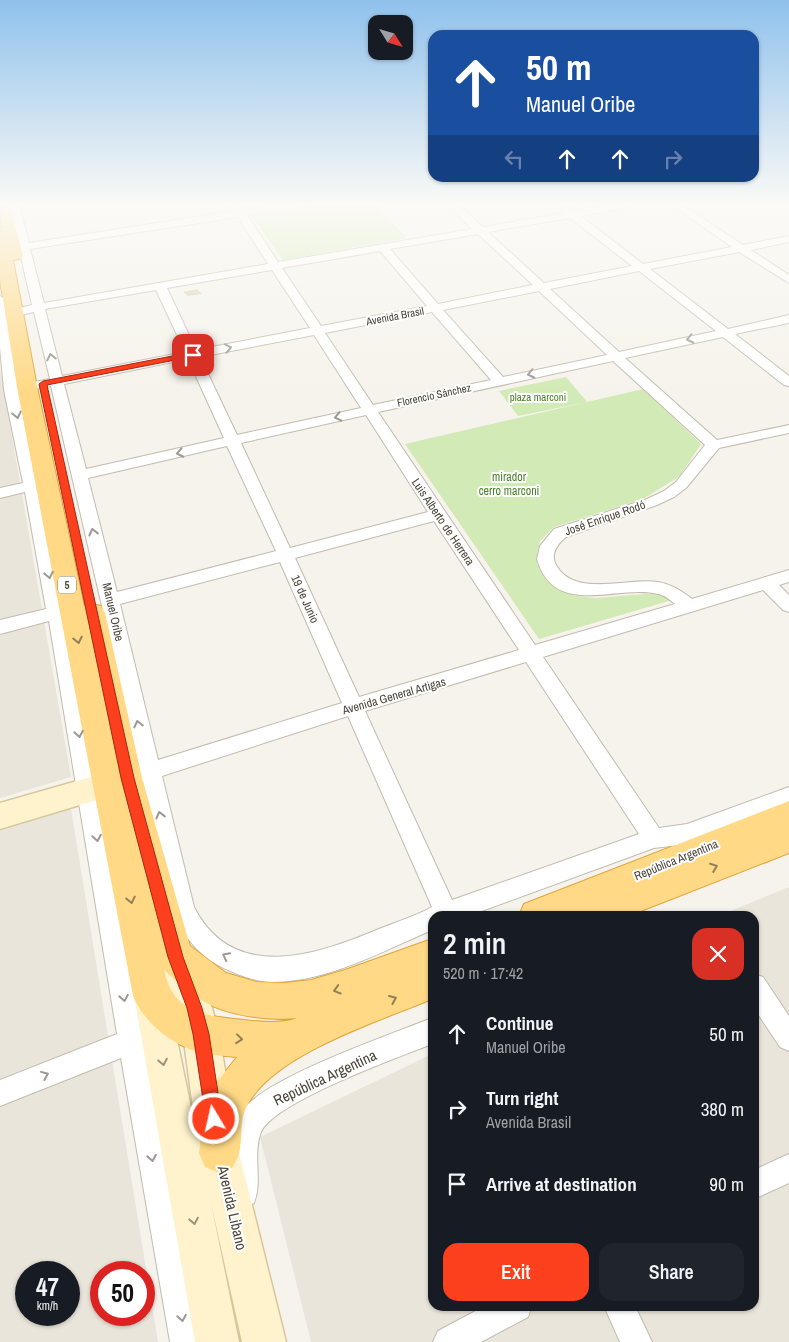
<!DOCTYPE html>
<meta charset="utf-8">
<style>
body{margin:0;font-family:"Archivo Narrow",sans-serif;background:#20242c;color:#f1f3f6;height:100vh;display:flex;flex-direction:column;font-size:19px;white-space:nowrap}
*{box-sizing:border-box;margin:0}
p{font-size:16px;color:#9ea1a6}
.icon{flex:none;width:28px;height:28px;fill:none;stroke:currentColor;stroke-width:2;stroke-linecap:round;stroke-linejoin:round}
.map{position:relative;flex:1;overflow:hidden}
.side{position:absolute;left:428px;top:911px;width:331px;height:400px;display:flex;flex-direction:column;background:#171b24;border-radius:15px;box-shadow:0 1px 4px #0004}
.side>*{flex:none}
.hud{position:absolute;left:428px;top:30px;width:331px;height:152px;border-radius:15px;box-shadow:0 1px 4px #0004;background:#1a4fa0;color:#fff;overflow:hidden}
.needle{width:32px;rotate:127deg}
.fabs{position:absolute;left:368px;top:15px;display:grid;gap:10px}
.fabs a{display:grid;place-items:center;width:45px;height:45px;border-radius:10px;background:#171b24;box-shadow:0 1px 4px #0004;font-size:25px}
.speed{position:absolute;left:15px;top:1261px;display:flex;gap:10px;font-size:25px;font-weight:700;text-align:center}
.speed>*{display:grid;place-content:center;width:65px;height:65px;border-radius:50%;background:#171b24;box-shadow:0 1px 4px #0004;line-height:1}
.speed small{font-size:12px;font-weight:400}
.speed .limit{border:8px solid #d22;background:#fff;color:#111}
.pin{position:absolute;display:grid;place-items:center;width:42px;height:42px;color:#fff;margin:-21px;border-radius:10px;box-shadow:0 2px 8px #0006}
.me{position:absolute;width:55px;margin:-28px;rotate:351deg;stroke-linejoin:round;filter:drop-shadow(0 0 4px #0008)}
.turn{display:flex;align-items:center;gap:18px;height:105px;padding:0 15px;font-size:22px}
.turn .icon{width:65px;height:65px;stroke-width:2.5}
.turn b{display:block;font-size:35px;line-height:42px}
.lanes{display:flex;align-items:center;height:48px;padding:0 15px;background:#0003;justify-content:center;gap:25px;direction:ltr}
.lanes .off{opacity:.35}
.round{display:grid;place-items:center;flex:none;width:52px;height:52px;border-radius:15px;background:#20242c}
.summary{display:flex;align-items:center;justify-content:space-between;height:85px;padding:0 15px}
h1{font-size:30px;font-weight:600;line-height:38px}
.primary-button{display:flex;gap:10px;margin-top:auto;padding:10px 15px}
.primary-button a{flex:1;height:58px;border-radius:15px;background:#fc3f1d;color:#fff;font-size:20px;font-weight:600;line-height:58px;text-align:center}
.primary-button a+a{background:#20242c;color:#f1f3f6}
ul{padding:0;list-style:none}
li{display:flex;align-items:center;gap:15px;height:75px;padding:0 15px}
li div{flex:1}
li b{display:block;font-size:19px}
li em{font-style:normal}
.map>svg:first-child{display:block}
</style>
<div class="map">
<svg width="789" height="1342" viewBox="0 0 789 1342">
<rect width="100%" height="100%" fill="#f6f3ec"/>
<path fill="#eae5da" fill-rule="evenodd" d="M0,367l71,410 -71,21z
M71,809l87,533h-158v-511zM26,1272h43v43h-43zM101,1272h43v43h-43z
M789,887v455h-478l-51,-205 172,-83v252h322v-390h-36z"/>
<path fill="#d2eab5" d="M320,205h55l32,33 -124,22 -31,-44z
M566,377l21,25 56,-13 58,55 -21,32 -37,23 -89,28 -14,14 -3,13v10l20,25 19,7 20,2 61,-5 15,7 -133,39 -134,-195 182,-42 -69,14 -19,-25z"/>
<path fill="#d8cfc1" d="M197,289l5,5 -14,2 -5,-4z"/>
<g fill="none" stroke-linecap="round" stroke-linejoin="round">
<g stroke="#c2bbae" stroke-width="2">
<path id="minor" d="M9,205h10l10,38 205,-32 -4,-6h10l3,5 28,-5h26l-5,3 -45,7 31,47 194,-33 -24,-24h11l24,22 81,-14v-4l4,-1 6,3 34,-6h24l-5,3 -46,8 62,48 89,-17 -61,-42h12l60,40 46,-9v6l-38,8 38,25v8l-50,-31 -89,17 78,60 61,-14v8l-54,11 54,42v10l-5,-1 -61,-48 -98,21 92,82 72,-15v8l-70,15 -33,40 -12,9 -17,8 -91,32c-8,7 -15,15 -11,26 17,36 72,14 103,19 13,2 24,9 34,17l97,-29v12l-10,3 10,10v17l-6,-2 -20,-20 -220,67 116,171 28,-4 102,-37v18l-102,39 -33,4 -186,68h-36v14c-49,21 -103,51 -158,52 -16,0 -30,-5 -44,-11 -30,-13 -46,-33 -59,-62l-28,-127 -5,2 -7,-3 -3,-6 3,-6 8,-3 -88,-380 -32,6 46,221 137,729h-32l-49,-284 -121,48v-26l117,-46 -68,-413 -49,13v-14l46,-11 -21,-117 -25,6v-10l23,-5 -19,-93 -4,-43v-51l6,4 1,11 25,-6zM238,217l30,47 -224,39 -14,-54zM570,218l62,48 -88,17 -56,-51zM478,234l55,51 -95,19 -48,-55zM380,251l47,55 -106,20 -39,-58zM272,270l38,58 -114,22 -29,-62zM639,271l77,60 -97,21 -69,-63zM156,290l29,62 -123,24 -17,-67zM539,291l68,64 -104,22 -60,-67zM34,312l16,67 -32,6 -10,-67zM432,312l59,68 -118,25 -48,-72zM314,335l47,73 -124,27 -37,-78zM188,359l36,79 -138,31 -22,-85zM613,361l92,84 -29,37 -12,9 -17,8 -93,30 -14,17 -3,13c17,60 81,25 121,35 7,1 12,6 17,10l-140,41 -157,-233zM366,415l62,97 -138,36 -49,-105zM227,446l49,105 -159,41 -29,-114zM434,521l85,129 -160,47 -64,-139zM280,562l62,141 -184,57 -38,-156zM526,662l113,172 -187,66 -87,-189zM348,716l84,191c-16,9 -36,15 -53,22 -62,26 -146,55 -185,-22l-32,-131z
M754,974l9,3 26,39v35l-9,-4 -26,-39z
M432,1018v26c-33,13 -158,58 -171,88 -9,23 2,49 -7,71l-10,4 -10,-4c-10,-23 -6,-70 8,-92 24,-34 148,-76 190,-93z
M789,1154v29l-35,16v-29z
M485,1306h47l-4,11 -47,25h-48l5,-11z
M604,1306h31l17,36h-32z"/>
</g>
<g stroke="#d6c79b" stroke-width="3">
<path id="secondary" d="M126,767l10,3 5,9 -5,9 -136,41v-26z
M175,940l12,5 25,63 7,26 20,119 47,189h-44l-31,-139 28,139h-44l-61,-346 5,-12 12,-5 12,5 5,12 29,141 -14,-103 -7,-26 -18,-51 5,-12z"/>
</g>
<g stroke="#e0a43c" stroke-width="2">
<path id="trunk" d="M0,205h10l13,51 -2,3 -8,1 24,127 47,219 8,-2 9,2 4,7 37,165 48,168 36,27 31,9 28,1 26,-3 34,-10 87,-31v60c-52,22 -162,56 -186,109 -7,14 -3,31 -7,45 -1,5 -4,10 -6,14l-14,6 -14,-6 -6,-14 5,-40 13,-31 20,-25c-12,-1 -24,-2 -35,-4 -29,-7 -58,-30 -69,-57l-116,-609 -17,-107v-48l2,1zM164,970c13,11 25,23 39,31 24,15 67,20 94,17 -15,6 -37,4 -53,2 -38,-4 -71,-6 -80,-50z
M789,801v52l-161,63h-109l5,-12z"/>
</g>
<use href="#minor" fill="#fff" fill-rule="evenodd"/>
<use href="#secondary" fill="#fff3cd" fill-rule="evenodd"/>
<use href="#trunk" fill="#ffd985" fill-rule="evenodd"/>
</g>
<defs><path id="oneway-chevron" d="M-2-3.5L2.5 0L-2 3.5" fill="none" stroke-width="1.6" stroke-linecap="round" stroke-linejoin="round" transform="scale(1.25)"/></defs>
<g stroke="#9c9892">
<use href="#oneway-chevron" transform="translate(690 339) rotate(168)"/>
<use href="#oneway-chevron" transform="translate(228 348) rotate(-11)"/>
<use href="#oneway-chevron" transform="translate(51 357) rotate(-102)"/>
<use href="#oneway-chevron" transform="translate(531 374) rotate(168)"/>
<use href="#oneway-chevron" transform="translate(17 415) rotate(78)"/>
<use href="#oneway-chevron" transform="translate(338 417) rotate(167)"/>
<use href="#oneway-chevron" transform="translate(180 453) rotate(168)"/>
<use href="#oneway-chevron" transform="translate(93 532) rotate(-104)"/>
<use href="#oneway-chevron" transform="translate(49 575) rotate(79)"/>
<use href="#oneway-chevron" transform="translate(138 724) rotate(-103)"/>
<use href="#oneway-chevron" transform="translate(79 734) rotate(80)"/>
<use href="#oneway-chevron" transform="translate(160 815) rotate(-104)"/>
<use href="#oneway-chevron" transform="translate(97 838) rotate(80)"/>
<use href="#oneway-chevron" transform="translate(226 956) rotate(-153)"/>
<use href="#oneway-chevron" transform="translate(124 998) rotate(80)"/>
<use href="#oneway-chevron" transform="translate(45 1075) rotate(-22)"/>
<use href="#oneway-chevron" transform="translate(152 1158) rotate(80)"/>
<use href="#oneway-chevron" transform="translate(182 1318) rotate(80)"/>
</g>
<g stroke="#938057">
<use href="#oneway-chevron" transform="translate(78 640) rotate(78)"/>
<use href="#oneway-chevron" transform="translate(714 867) rotate(-21)"/>
<use href="#oneway-chevron" transform="translate(131 900) rotate(78)"/>
<use href="#oneway-chevron" transform="translate(337 990) rotate(164)"/>
<use href="#oneway-chevron" transform="translate(393 999) rotate(-23)"/>
<use href="#oneway-chevron" transform="translate(239 1039) rotate(6)"/>
</g>
<g stroke="#9c937c">
<use href="#oneway-chevron" transform="translate(163 1062) rotate(79)"/>
<use href="#oneway-chevron" transform="translate(194 1221) rotate(79)"/>
</g>
<linearGradient id="sky" x2="0" y2="1"><stop stop-color="#8fc1ec"/><stop offset="0.52" stop-color="#fbfaf6"/><stop offset="1" stop-color="#fbfaf6" stop-opacity="0"/></linearGradient>
<rect width="789" height="393" fill="url(#sky)"/>
<path fill="#fc3f1d" stroke="#a42913" d="M193,352l4,3 -1,1 -149,29 87,393 49,179 19,51 7,26 13,85 -2,6 -6,2 -6,-2 -2,-6 -13,-85 -6,-26 -19,-51 -47,-179 -82,-394 4,-3z"/>
<g text-anchor="middle" stroke-width="4" stroke-linejoin="round" paint-order="stroke">
<g font-size="11" fill="#4b4439" stroke="#fff">
<text transform="translate(395 316) rotate(-11)" y="4">Avenida Brasil</text>
<text transform="translate(434 395) rotate(-12)" y="4">Florencio Sánchez</text>
</g>
<g font-size="11" fill="#4a7f2a" stroke="#fff">
<text x="538" y="401">plaza marconi</text>
</g>
<rect fill="#fff" stroke="#817c74" stroke-width="1" x="58" y="576.5" width="18" height="17" rx="4"/>
<g font-size="11" font-weight="bold" fill="#4b4439">
<text x="67" y="589">5</text>
</g>
<g font-size="12" fill="#4a7f2a" stroke="#fff">
<text x="509" y="481">mirador<tspan x="509" dy="14">cerro marconi</tspan></text>
</g>
<g font-size="12" fill="#4b4439" stroke="#fff">
<text transform="translate(605 518) rotate(-19)" y="4">José Enrique Rodó</text>
<text transform="translate(443 522) rotate(56)" y="4">Luis Alberto de Herrera</text>
<text transform="translate(305 599) rotate(66)" y="4">19 de Junio</text>
<text transform="translate(113 612) rotate(77)" y="4">Manuel Oribe</text>
<text transform="translate(394 696) rotate(-16)" y="4">Avenida General Artigas</text>
<text transform="translate(676 860) rotate(-22)" y="4">República Argentina</text>
</g>
<g font-size="15" fill="#4b4439" stroke="#fff">
<text transform="translate(325 1078) rotate(-25)" y="5">República Argentina</text>
<text transform="translate(232 1208) rotate(77)" y="5">Avenida Libano</text>
</g>
</g>
</svg>
<div class="fabs">
<a><svg class="needle" viewBox="-14 -14 28 28"><path d="M0-13l5 13h-10z" fill="#e53935"/><path d="M0 13l5-13h-10z" fill="#9ea1a6"/></svg></a>
</div>
<div class="speed"><div>47<small>km/h</small></div><div class="limit">50</div></div>
<div class="pin" style="left:193px;top:355px;background:#d93025"><svg class="icon" aria-label="arrive" viewBox="0 0 24 24"><path d="M6 21V4h12l-3 4 3 4H6"/></svg></div>
<svg class="me" style="left:214px;top:1119px" viewBox="-20 -20 40 40"><circle r="17" fill="#fc3f1d" stroke="#fff" stroke-width="3"/><path d="M0-11L8 9 0 5-8 9z" fill="#fff"/></svg>
<div class="hud">
<div class="turn"><svg class="icon" aria-label="ahead" viewBox="0 0 24 24"><path d="M12 20V5M6 11l6-6 6 6"/></svg><div><b>50 m</b>Manuel Oribe</div></div>
<div class="lanes"><svg class="icon off" aria-label="left" viewBox="0 0 24 24"><path d="M17 20v-9H6M10 6l-5 5 5 5"/></svg><svg class="icon" aria-label="ahead" viewBox="0 0 24 24"><path d="M12 20V5M6 11l6-6 6 6"/></svg><svg class="icon" aria-label="ahead" viewBox="0 0 24 24"><path d="M12 20V5M6 11l6-6 6 6"/></svg><svg class="icon off" aria-label="right" viewBox="0 0 24 24"><path d="M7 20v-9h11M14 6l5 5-5 5"/></svg></div>
</div>
<section class="side">
<div class="summary"><div><h1>2 min</h1><p>520 m · 17:42</p></div><a class="round" style="background:#d93025;color:#fff"><svg class="icon" aria-label="close" viewBox="0 0 24 24"><path d="M6 6l12 12M18 6L6 18"/></svg></a></div>
<ul>
<li><svg class="icon" aria-label="ahead" viewBox="0 0 24 24"><path d="M12 20V5M6 11l6-6 6 6"/></svg><div><b>Continue</b><p>Manuel Oribe</p></div><em>50 m</em></li>
<li><svg class="icon" aria-label="right" viewBox="0 0 24 24"><path d="M7 20v-9h11M14 6l5 5-5 5"/></svg><div><b>Turn right</b><p>Avenida Brasil</p></div><em>380 m</em></li>
<li><svg class="icon" aria-label="arrive" viewBox="0 0 24 24"><path d="M6 21V4h12l-3 4 3 4H6"/></svg><div><b>Arrive at destination</b></div><em>90 m</em></li>
</ul>
<div class="primary-button"><a>Exit</a><a>Share</a></div>
</section>
</div>
